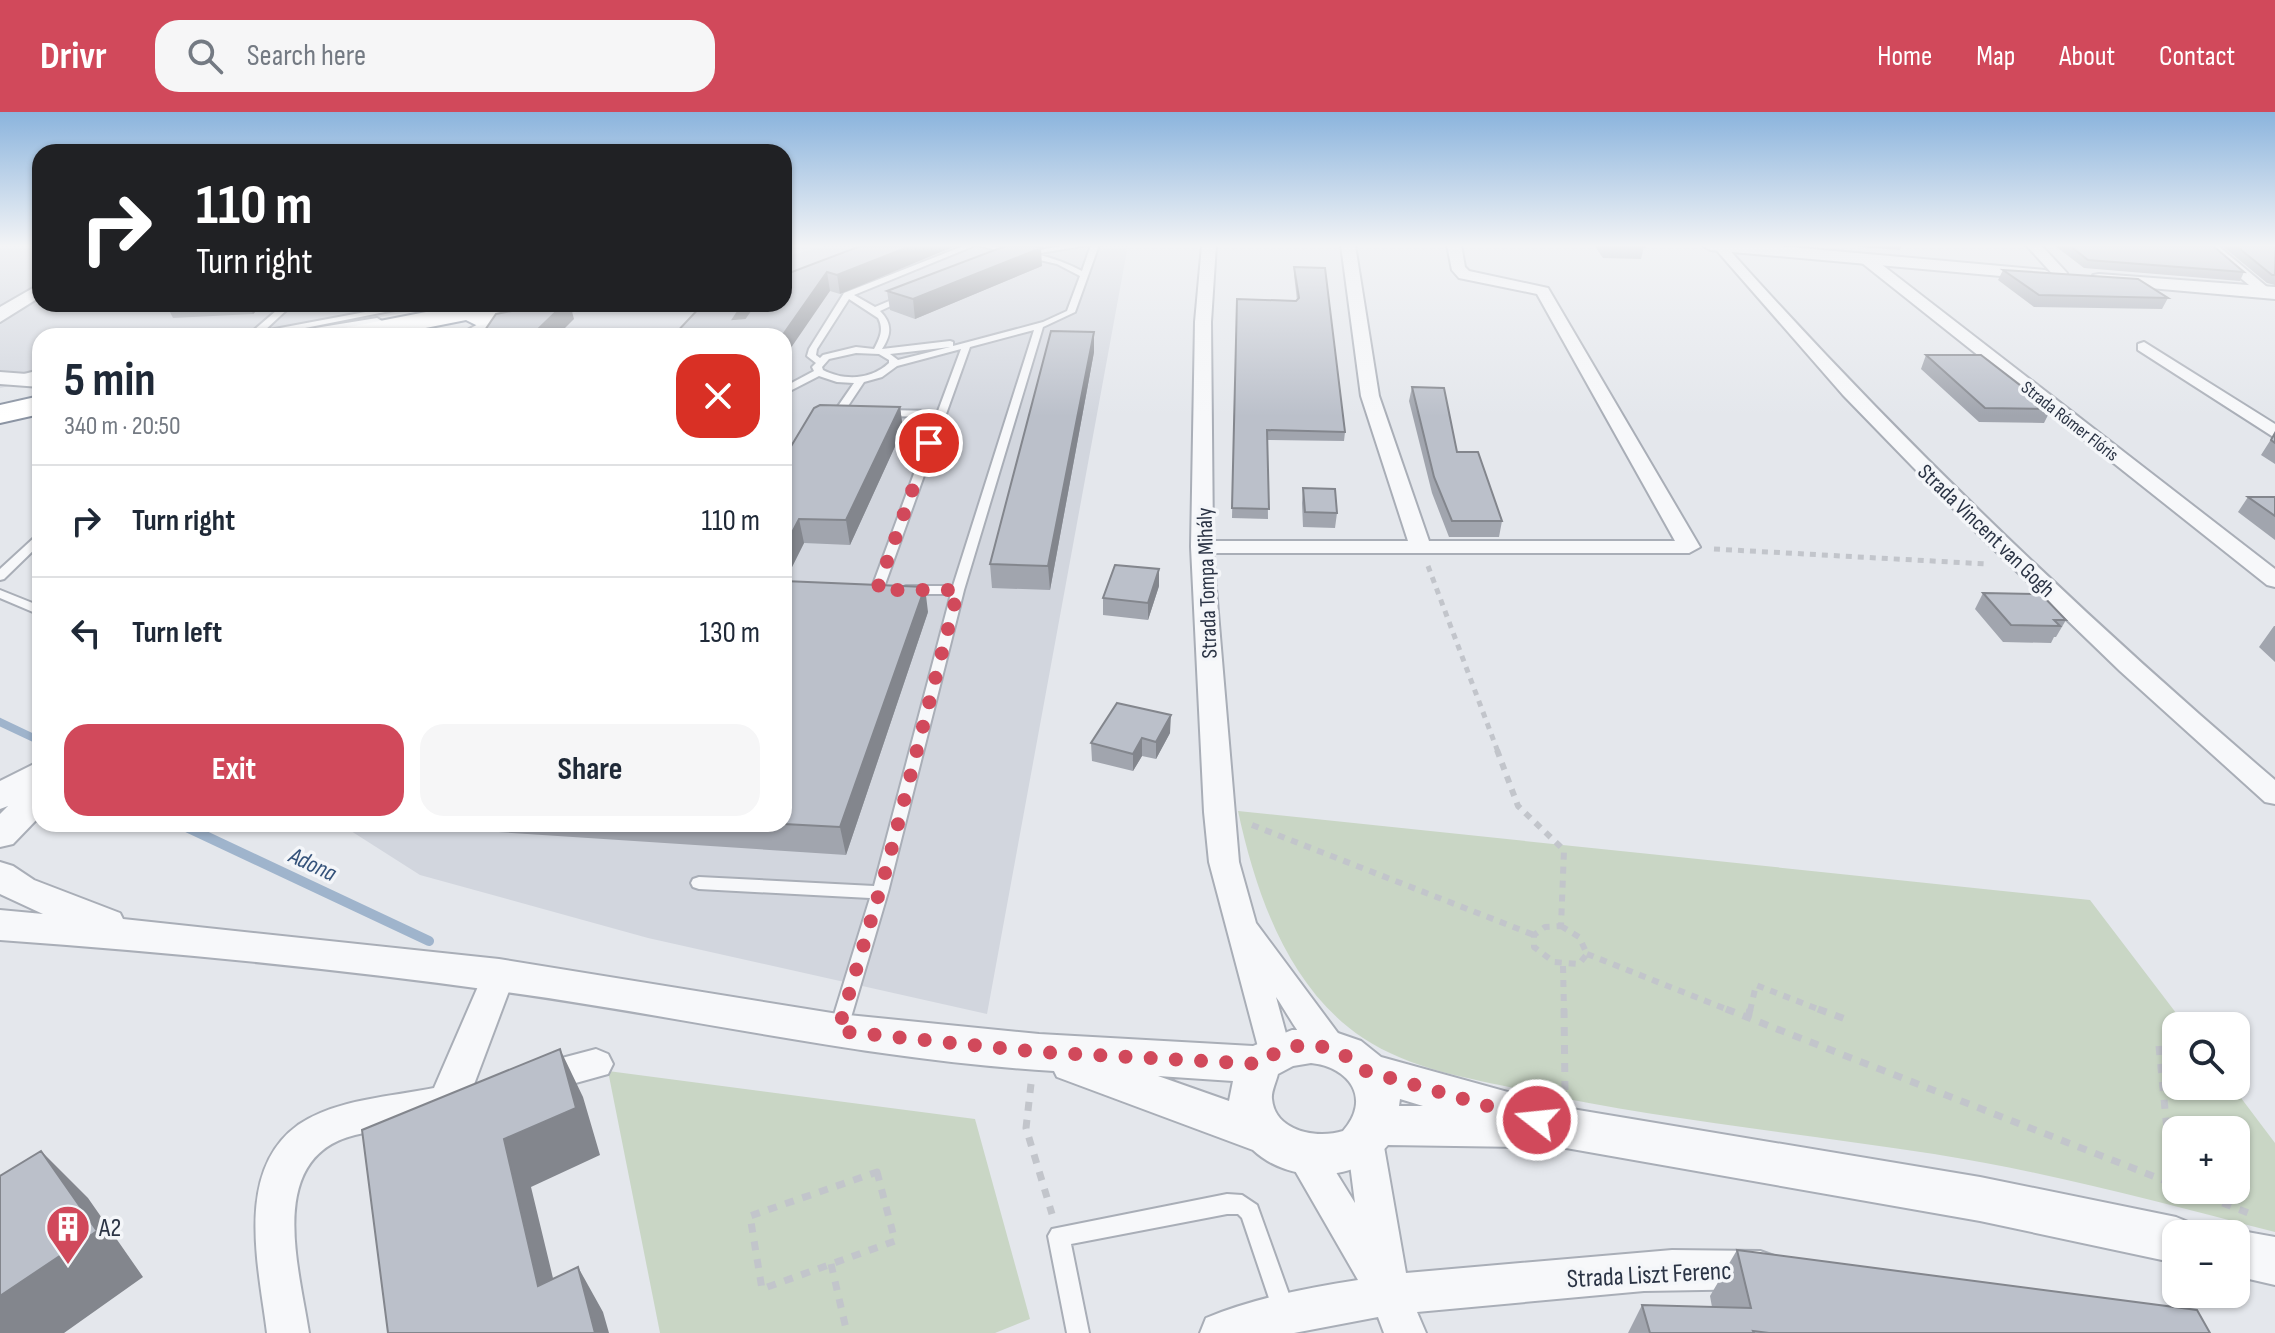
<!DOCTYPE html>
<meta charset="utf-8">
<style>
body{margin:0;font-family:"Sofia Sans Condensed",sans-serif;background:#f6f6f7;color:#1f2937;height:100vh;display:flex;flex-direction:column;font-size:30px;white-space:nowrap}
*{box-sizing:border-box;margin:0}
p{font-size:26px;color:#747a83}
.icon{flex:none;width:44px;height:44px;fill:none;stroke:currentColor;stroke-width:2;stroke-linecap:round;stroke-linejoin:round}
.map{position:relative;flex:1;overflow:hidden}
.drawer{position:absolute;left:32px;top:216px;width:760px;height:504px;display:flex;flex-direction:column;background:#fff;border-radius:24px;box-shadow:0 2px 6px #0004}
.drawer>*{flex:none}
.top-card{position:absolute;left:32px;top:32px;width:760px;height:168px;border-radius:24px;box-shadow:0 2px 6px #0004;background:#202124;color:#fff;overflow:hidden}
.fabs{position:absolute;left:2162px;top:900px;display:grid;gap:16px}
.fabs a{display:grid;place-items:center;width:88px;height:88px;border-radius:16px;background:#fff;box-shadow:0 2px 6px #0004;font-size:40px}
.pin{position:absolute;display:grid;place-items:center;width:68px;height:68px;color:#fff;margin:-34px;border:4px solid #fff;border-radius:50%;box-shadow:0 2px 8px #0007}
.me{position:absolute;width:88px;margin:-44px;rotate:286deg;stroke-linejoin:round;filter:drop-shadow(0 0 6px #0008)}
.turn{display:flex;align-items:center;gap:28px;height:168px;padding:0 32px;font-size:36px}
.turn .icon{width:104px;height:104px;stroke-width:2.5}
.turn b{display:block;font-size:56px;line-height:68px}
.round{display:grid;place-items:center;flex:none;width:84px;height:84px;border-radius:24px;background:#f6f6f7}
.head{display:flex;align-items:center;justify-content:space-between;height:136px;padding:0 32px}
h1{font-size:48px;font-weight:700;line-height:60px}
.cta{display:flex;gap:16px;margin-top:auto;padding:16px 32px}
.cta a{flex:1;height:92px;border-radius:24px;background:#d1495b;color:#fff;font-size:32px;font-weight:700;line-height:92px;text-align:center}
.cta a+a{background:#f6f6f7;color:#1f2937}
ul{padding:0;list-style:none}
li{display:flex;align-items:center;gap:24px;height:112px;padding:0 32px;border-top:2px solid #e0e1e3}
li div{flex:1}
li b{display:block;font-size:30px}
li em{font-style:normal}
header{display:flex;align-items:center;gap:48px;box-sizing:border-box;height:112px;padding:0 40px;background:#d1495b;color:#fff}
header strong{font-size:38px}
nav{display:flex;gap:44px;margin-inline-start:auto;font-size:28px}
.search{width:560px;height:72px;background:#f6f6f7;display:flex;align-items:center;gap:20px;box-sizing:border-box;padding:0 28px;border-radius:24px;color:#747a83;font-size:30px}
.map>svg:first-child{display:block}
</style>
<header>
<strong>Drivr</strong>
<div class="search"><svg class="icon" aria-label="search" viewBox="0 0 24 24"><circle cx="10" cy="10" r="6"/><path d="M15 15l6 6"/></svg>Search here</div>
<nav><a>Home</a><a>Map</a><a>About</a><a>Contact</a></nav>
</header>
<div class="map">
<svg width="2275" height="1221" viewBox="0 0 2275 1221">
<rect width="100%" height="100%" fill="#e4e7ec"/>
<path fill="#d2d6de" d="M0,133h40v59h410l-171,32h-239v44l-40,8z
M828,133h300l-141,769 -339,-76 -228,-63 -80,-51h444v-488h-292l113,-32h179v-47z"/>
<path fill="#c9d6c5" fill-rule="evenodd" d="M1238,699l852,89 96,126h-10v60h56l43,57v89c-113,-29 -226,-60 -341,-78 -137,-21 -276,-35 -411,-64 -55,-12 -113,-21 -160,-52 -75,-50 -107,-144 -125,-227zM2176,1018h60v60h-60z
M608,959l367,48 55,200 -35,14h-335z"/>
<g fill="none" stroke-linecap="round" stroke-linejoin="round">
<path stroke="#9fb4cc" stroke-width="8" d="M0,610l40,19"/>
<path stroke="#9fb4cc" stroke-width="10" d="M180,712l249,117"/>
<g stroke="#a9aeb7" stroke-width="4">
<path id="service" d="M966,133c39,0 81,8 116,26l9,-26h8l-24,67 -32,15 -79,263 -76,302 -41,139 -3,5 -6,3 -6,-3 -3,-5 41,-133 -171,-9 -6,-2 -2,-4 2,-4 6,-2 175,9 77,-292h-45l-6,-4 6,-4h47l81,-256 -64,17 -87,243 -6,4 -6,-4 64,-173 -51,-1 -5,-3 5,-3 54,1 23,-62 -64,17 -15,11 -18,5 -18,27 7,3c-4,4 -15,4 -19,0l20,-29 -17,-1 -18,-6 -35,18v-7l30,-16 -2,-4 4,-4 -9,-7 2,-7 35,-56zM976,133l81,19 23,12 -13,35 -24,11 -90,24v-4l-3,-1 -68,8c9,-14 11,-25 -2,-38l28,-13 -7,-2 -26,11 -21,-12zM849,187l29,19c6,11 2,20 -4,31l-18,-2 -33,8 -3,3 -4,-3 1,-6zM950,235l-52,13 -8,-6zM856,241l23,1 10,6v3c-18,17 -45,18 -66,7l-1,-3 7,-8z
M1067,133h21l-54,9 -4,-2z
M284,192h9l-29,27 144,-27h17l-160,32h-18z
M40,258v6l-27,5 -5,-3z
M40,423v9l-36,35 -4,1v-11l36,-33z
M0,478l40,16v9l-40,-17z
M1227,1082l15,1 15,10 38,106 -3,8 -8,3 -8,-3 -34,-101 -4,-4h-11l-156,30 18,89h-22l-19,-97 4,-7z"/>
</g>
<g stroke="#a9aeb7" stroke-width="4">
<path id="minor" d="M1202,133h14l-5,77 2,219h195l-47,-145 -20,-151h14l24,151 50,145h246l-138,-247 -78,-16 -7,-8 -5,-25h14l4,22 4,4 79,17 152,259 -11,6h-476l26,309 17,61 93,125 -5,10c-31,11 -52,-39 -68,-61l15,55 -5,10 -12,4 -12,-4 -53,-200 -5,-50 -13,-265 4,-225z
M1712,133h13c171,192 355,368 550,535v24l-10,-2 -145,-131 -141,-136 -136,-140z
M2026,133h15l26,28v6h-10z
M2201,133h16l56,47 -12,3z
M1862,145h10l403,312v18l-8,-2 -405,-322z
M2144,230l131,82v14l-137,-88v-6z
M499,850l11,4 5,9 -51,136c-34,14 -73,15 -109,24 -90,22 -56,132 -46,198h-42c-8,-65 -33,-162 31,-208 38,-26 92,-28 136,-37l49,-113 5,-9z
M596,937l12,5 5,10 -5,10 -72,20 -12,-4 -6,-11 6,-11z
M1365,1013l13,4 5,12 23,132 266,-23 88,1 14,5 6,14 -6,14 -14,5 -116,2 -227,21 9,21h-42l-6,-16 -84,16h-94l6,-15c48,-20 101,-30 152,-38l-72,-125 6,-12 13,-5 13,5 37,60 -8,-62 5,-12z"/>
</g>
<g stroke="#a9aeb7" stroke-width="4">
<path id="tertiary" d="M1702,133h66l277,25 9,5 -9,5 -335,-30z
M2099,162l176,13v12l-182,-16v-8z
M40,172v13l-40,25v-15z
M552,192h31l-2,4 -98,28h-26l23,-13z
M377,206l10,6 -3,4 -45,8h-46l10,-6z
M0,260l40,3v12l-40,-3z
M40,649v55l-27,28 -13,3v-33l8,-8 -8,3v-28z
M0,750l13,4 21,14 86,33 3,6 376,40 339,55 201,20 214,12 39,-16h37l32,11 20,16 185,51 414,69 196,40 17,7 5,10h-22v29l-196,-42 -414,-73 -28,-8 -16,7 -134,-2c-32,38 -99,39 -135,5l-196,-73 -3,-6c-188,-11 -370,-55 -556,-80 -165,-23 -332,-39 -498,-51v-30l43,4 -43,-20zM1311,951c38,4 61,35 32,68 -25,8 -68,1 -71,-32 -1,-7 4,-17 6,-25l15,-8zM1158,964l75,5 -4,20zM1400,987l23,7h-24z
M2236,1118l39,7v48l-39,-9v-42h-11z"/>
</g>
<g stroke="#8b94a3" stroke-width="4">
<path id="trunk" d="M467,192h88l-4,5 -73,17 -12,-6 -81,16h-55l4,-6 10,-2z
M40,284v18l-40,9v-18z"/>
</g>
<path stroke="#c2c5cb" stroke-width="5" stroke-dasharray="6 6" stroke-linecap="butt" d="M1714,437l273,15
M1428,454l70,186"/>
<path stroke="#c2c5cb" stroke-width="6" stroke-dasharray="7 7" stroke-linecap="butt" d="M1497,638l21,56 46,44 -3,76
M1252,713l282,110
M1561,814l18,11 8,17 -8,10 -25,-2 -20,-15v-12l11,-8z
M1587,842l144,57
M1563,854l1,45
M1750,899l6,-26 67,26"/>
<path stroke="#c2c5cb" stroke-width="7" stroke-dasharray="9 9" stroke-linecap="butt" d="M1564,897l1,82
M1726,897l450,176
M1818,897l30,11
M1748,906l2,-9
M2159,934l13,137
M1031,972l-5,44 26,86
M877,1060l18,69 -133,48 -12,-73z
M2189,1078l62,24
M831,1152l16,69"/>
<use href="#service" fill="#f7f8fa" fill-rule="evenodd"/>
<use href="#minor" fill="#f7f8fa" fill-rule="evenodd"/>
<use href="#tertiary" fill="#f7f8fa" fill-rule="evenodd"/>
<use href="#trunk" fill="#fff" fill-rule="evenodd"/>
</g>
<path fill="#a1a5ae" d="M863,133l-23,49 -10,-3 -46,13z
M1594,133h48l2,2 -3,12 -38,-1z
M1857,133h45l-2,5 -42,-3z
M2054,133h158l32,27 -4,9 -156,-13z
M2221,133h54v40l-8,-2z
M1042,154l-127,53 -25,-9 -3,-19z
M1294,155l51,165 -1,9 -77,-1 1,79 -36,-1 5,-219 59,2 1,-1 -3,-25z
M2003,158l165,28 -6,11 -128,-2 -36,-27z
M166,192h98l-11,10 -80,4z
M1094,220v20l-44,238 -58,-2 -2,-24z
M1926,243l125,54 -7,14 -65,-1 -58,-53z
M1412,275l45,65 45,69 -3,16h-50l-17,-44 -23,-92z
M900,295l3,22 -53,116 -46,-2 -18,36h-2v-121z
M2275,321v31l-14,-9z
M1303,376l34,25 -2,15 -32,-1 -1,-24z
M2248,385h27v43l-37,-28z
M1159,474l-11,34 -45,-5v-17z
M1983,481l83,27 -10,17h-2l-3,6 -48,-1 -28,-33z
M928,500l-82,243 -423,-28 -2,-3h363z
M2274,514h1v36l-16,-15z
M1170,621l-14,26 -14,-3 -9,15 -41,-10 -1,-18z
M1737,1138l473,83h-582l14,-28 70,2 -2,-11z"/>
<path fill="#83868d" d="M913,133h45l-118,49 -3,-19z
M1041,136l1,18 -127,53 -2,-20z
M827,160l3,19 -46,67v-22h-2z
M249,192h15l-11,10z
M564,192h6l4,15 -17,17h-26z
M743,192h16l-21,32 -5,-17z
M1094,220v20l-44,238 -2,-24z
M900,295l3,22 -53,116 -4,-25z
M799,407l5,24 -18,36h-2v-31z
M1159,457v17l-11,34v-17z
M925,475l3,25 -82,243 -6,-28z
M1171,603l-1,18 -14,26v-17z
M1142,626v18l-9,15v-17z
M560,937l23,48 17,58 -69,32 35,145 -28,-46 -34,-147z
M41,1039l47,47 55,79 -79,56h-64v-37z
M578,1155l25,45 6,21h-14z"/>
<path fill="#bbc0ca" stroke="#83868d" stroke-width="2" d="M863,133h50l-76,30 -10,-3 -45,64h-109l30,-32h40l-10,15 12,-1 10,-14h29v-29z
M1008,133h24l9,3 -128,51 -26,-8z
M1605,133h37l2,2 -38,-1z
M2069,133h143l32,27 -156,-12z
M2235,133h40v30h-3z
M1294,155l31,1 20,164 -78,-2 2,79 -37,-1 5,-209 59,2 3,-3z
M2003,158l135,9 30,19 -129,-3z
M548,192h16l-33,32h-50l15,-22z
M1051,219l43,1 -46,234 -58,-2z
M1926,243h55l70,54 -66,-1z
M1412,275l32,1 13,64h21l24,69h-50l-18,-44z
M820,293l80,2 -54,113 -47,-1 -15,29v-90l30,-50z
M2275,321v10l-4,-3z
M1303,376l32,1 2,24 -32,-1z
M2248,385h27v19z
M1115,453l44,4 -11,34 -45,-5z
M784,469l141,6 -85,240 -56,-3z
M1983,481l58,1 25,26h-12l6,6 -49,-1z
M1117,591l54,12 -15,27 -14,-4 -9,16 -42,-11z
M560,937l16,59 -72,31 34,147 40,-19 17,66h-207l-26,-203z
M41,1039l56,80 -97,65v-120z
M1737,1138l460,60 13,23h-441l-16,-2 1,2h-104l-8,-28 109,3z"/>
<linearGradient id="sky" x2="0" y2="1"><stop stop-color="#8bb4dd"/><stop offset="0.44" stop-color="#f3f4f6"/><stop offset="1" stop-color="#f3f4f6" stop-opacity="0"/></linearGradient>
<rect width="2275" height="304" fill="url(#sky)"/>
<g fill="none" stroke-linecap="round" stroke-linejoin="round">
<path stroke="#d1495b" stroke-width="14" stroke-dasharray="0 25.2" d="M929,331l-52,147h81l-70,273 -50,168 201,21 220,12c36,-29 74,-23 107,7l171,49"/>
</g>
<defs>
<g id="building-pin" transform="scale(2.3)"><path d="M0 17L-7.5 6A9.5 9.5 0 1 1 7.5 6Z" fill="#d1495b" stroke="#f4f6f9"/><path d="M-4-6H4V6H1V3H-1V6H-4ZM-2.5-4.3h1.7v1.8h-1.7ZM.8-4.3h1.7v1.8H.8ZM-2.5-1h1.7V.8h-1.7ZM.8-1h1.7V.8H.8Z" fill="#fff"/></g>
</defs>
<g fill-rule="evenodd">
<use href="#building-pin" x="68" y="1115"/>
</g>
<g text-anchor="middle" stroke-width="7" stroke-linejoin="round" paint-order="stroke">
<g font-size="18" fill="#2b3445" stroke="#f4f6f9">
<text transform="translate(2070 309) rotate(38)" y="6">Strada Rómer Flóris</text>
</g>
<g font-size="22" fill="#2b3445" stroke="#f4f6f9">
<text transform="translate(1987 418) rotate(44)" y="8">Strada Vincent van Gogh</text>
<text transform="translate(1206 471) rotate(-92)" y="8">Strada Tompa Mihály</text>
</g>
<g font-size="24" font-style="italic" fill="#34527a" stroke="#f4f6f9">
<text transform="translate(313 752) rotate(25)" y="8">Adona</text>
</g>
<g font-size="26" fill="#2b3445" stroke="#f4f6f9" text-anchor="start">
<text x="99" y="1124">A2</text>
</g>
<g font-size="26" fill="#2b3445" stroke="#f4f6f9">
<text transform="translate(1649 1162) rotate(-3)" y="9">Strada Liszt Ferenc</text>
</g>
</g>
</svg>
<div class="fabs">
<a><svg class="icon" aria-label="search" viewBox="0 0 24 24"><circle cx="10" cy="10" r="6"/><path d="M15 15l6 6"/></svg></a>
<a>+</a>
<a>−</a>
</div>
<div class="pin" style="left:929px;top:331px;background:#d93025"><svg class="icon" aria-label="arrive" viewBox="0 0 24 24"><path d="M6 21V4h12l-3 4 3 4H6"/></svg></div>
<svg class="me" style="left:1537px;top:1008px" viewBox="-20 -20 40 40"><circle r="17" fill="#d1495b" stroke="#fff" stroke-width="3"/><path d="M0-11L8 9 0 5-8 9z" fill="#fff"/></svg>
<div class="top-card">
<div class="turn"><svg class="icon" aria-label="right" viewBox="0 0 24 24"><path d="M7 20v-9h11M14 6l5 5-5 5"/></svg><div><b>110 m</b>Turn right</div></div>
</div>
<section class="drawer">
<div class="head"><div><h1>5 min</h1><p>340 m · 20:50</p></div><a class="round" style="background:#d93025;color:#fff"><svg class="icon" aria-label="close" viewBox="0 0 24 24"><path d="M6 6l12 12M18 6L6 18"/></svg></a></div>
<ul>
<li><svg class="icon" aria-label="right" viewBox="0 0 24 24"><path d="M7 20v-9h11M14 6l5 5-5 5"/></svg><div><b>Turn right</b></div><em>110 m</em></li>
<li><svg class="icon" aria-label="left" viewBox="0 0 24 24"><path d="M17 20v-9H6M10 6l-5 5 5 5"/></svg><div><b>Turn left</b></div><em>130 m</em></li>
</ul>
<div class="cta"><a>Exit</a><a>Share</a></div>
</section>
</div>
